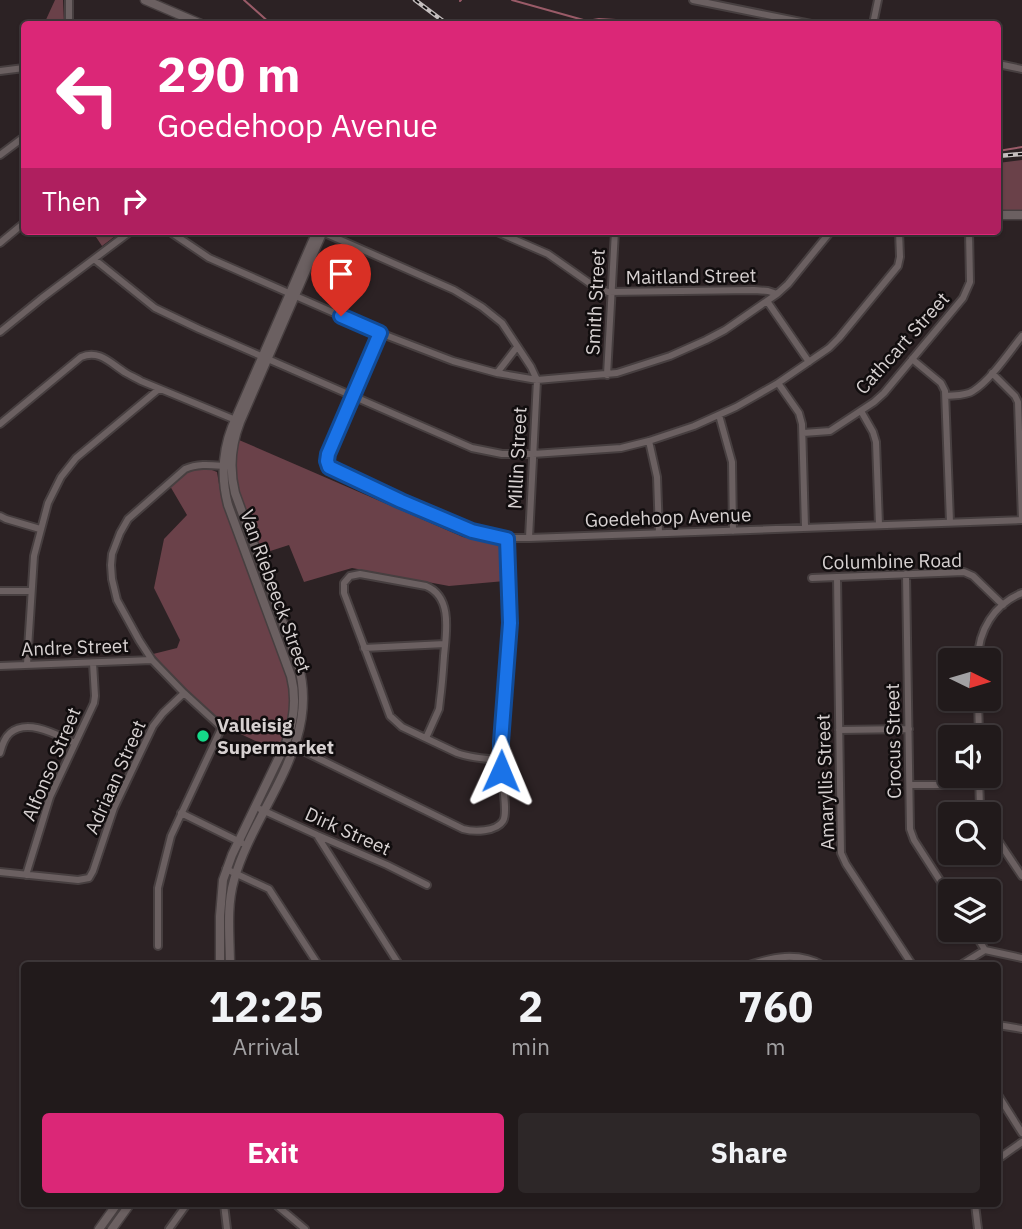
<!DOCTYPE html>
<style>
body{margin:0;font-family:"IBM Plex Sans",sans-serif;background:#2d2728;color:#f1f3f6;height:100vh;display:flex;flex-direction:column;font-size:26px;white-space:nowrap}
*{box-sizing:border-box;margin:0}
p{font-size:23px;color:#a2a1a3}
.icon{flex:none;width:38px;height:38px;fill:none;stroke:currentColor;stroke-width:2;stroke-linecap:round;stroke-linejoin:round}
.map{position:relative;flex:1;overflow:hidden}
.sheet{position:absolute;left:21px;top:962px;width:980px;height:245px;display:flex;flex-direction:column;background:#211a1b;border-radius:7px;box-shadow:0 2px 5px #0004,0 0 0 2px #3e383a}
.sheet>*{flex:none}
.guide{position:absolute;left:21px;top:21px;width:980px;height:214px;border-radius:7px;box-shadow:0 2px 5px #0004,0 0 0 2px #3e383a;background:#db2777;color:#fff;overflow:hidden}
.needle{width:46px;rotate:95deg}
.buttons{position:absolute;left:938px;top:648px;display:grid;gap:14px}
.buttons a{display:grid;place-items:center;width:63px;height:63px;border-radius:7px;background:#211a1b;box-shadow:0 2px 5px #0004,0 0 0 2px #3e383a;font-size:35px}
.pin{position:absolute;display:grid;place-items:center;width:60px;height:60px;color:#fff;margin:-72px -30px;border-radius:50% 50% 50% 0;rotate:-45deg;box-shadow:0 0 7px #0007}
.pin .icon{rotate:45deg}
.me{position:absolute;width:77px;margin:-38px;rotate:1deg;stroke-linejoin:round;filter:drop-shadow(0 0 5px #0008)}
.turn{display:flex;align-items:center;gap:24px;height:147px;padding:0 21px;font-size:32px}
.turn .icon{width:91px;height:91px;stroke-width:2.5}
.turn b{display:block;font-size:49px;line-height:60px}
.then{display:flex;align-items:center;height:66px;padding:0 21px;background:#0003;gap:14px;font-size:26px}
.eta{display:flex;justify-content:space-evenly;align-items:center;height:119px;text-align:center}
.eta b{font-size:42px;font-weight:700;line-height:49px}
.primary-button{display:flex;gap:14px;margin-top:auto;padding:14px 21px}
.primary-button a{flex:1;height:80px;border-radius:7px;background:#db2777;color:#fff;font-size:28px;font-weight:700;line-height:80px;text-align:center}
.primary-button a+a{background:#2d2728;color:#f1f3f6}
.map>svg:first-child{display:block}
</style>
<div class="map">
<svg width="1022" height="1229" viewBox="0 0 1022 1229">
<rect width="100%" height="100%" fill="#2c2224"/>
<path fill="#6a4149" d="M55,0h8l1,24h-20z
M1022,160v50l-24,1v-48z
M92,231h30l-20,15z
M239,440l224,97 41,9 1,35 -56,5 -97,-18 -48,14 -15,-37 -28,9 -24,-66 -2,-22z
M195,468h12l10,4 4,24 69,186 -1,34 -6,26 -4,10 -55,-26 -38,-36 -33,-36 24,-6 3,-8 -26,-52 10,-49 23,-24 -17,-29 14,-12z"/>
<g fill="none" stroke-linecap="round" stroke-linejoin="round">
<path stroke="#9a5b68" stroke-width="2" d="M244,0l27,24
M512,0l75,21 12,-2 34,2 2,3
M460,1l1,-1
M998,151l24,-4"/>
<g stroke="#473f40" stroke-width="10">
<path id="minor" d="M69,0v24
M693,0l118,24
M873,24l5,-24
M998,64l24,5
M0,71l24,-3
M0,155l24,-18
M169,231l40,27 171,75 73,28 44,12 40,7 80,-7 53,-17 36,-16 19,-10 52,-36 11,-10 43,-53
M320,231l134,59 28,17 20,16 29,44 6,13 -8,158
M495,231l53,23 47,33 13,5 146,-2 14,1 9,3
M0,243l24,-20
M94,259l61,49 44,21 273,119 30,6h31l88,-6 28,-7 45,-15 42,-19 42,-24 51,-35 10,-10 59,-72 2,-9 -1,-26
M767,301l42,61
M0,332l42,-34 89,-67
M380,333l-52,121 -1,7 2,6 72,34 71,30 28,7h29l493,-18
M912,359l29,24 4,8 5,131
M497,373l20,-26
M992,373l23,23 3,6 4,118
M607,375l8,-144
M778,383l21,30 3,11 3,103
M946,396c8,-1 20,0 27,-5 17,-10 37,-40 49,-55
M861,411l12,21 3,10 3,83
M719,415l13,47 1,69
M0,424l81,-67c19,-8 30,7 45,16 5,3 10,5 15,8l97,40
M803,433l27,-2 44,-29 10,-9 79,-95 7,-16 -1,-51
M649,441l8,36 2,56
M0,516l6,3 34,10
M906,574l4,255 4,11 36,56
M837,577l4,276 5,11 67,102
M812,578l152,-6 9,4 30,29
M0,591h31
M364,648l81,-4
M978,660c0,-29 16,-56 44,-67
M27,664l7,-108 14,-53 13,-26 15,-19 83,-69
M0,666l152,-6
M978,698l1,39
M839,730l70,-1
M426,738l13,-29 1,-9c2,-15 3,-29 4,-44 2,-23 9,-59 -18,-70l-66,-12 -10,2 -6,7v10l46,123 12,11 55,26c14,5 28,6 43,7
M291,745l172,84c11,3 33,3 40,-8 6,-9 -3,-50 -3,-63 1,-41 8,-82 10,-123 1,-32 -2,-64 -3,-96
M0,753c2,-7 4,-15 10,-20 18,-15 47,2 65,10
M979,775l1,33 2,6
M910,785h69
M260,809l57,26 70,30 40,20
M181,813l61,30
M989,827l33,49
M318,837l82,129
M226,869l43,20 50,77
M0,872l78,8 11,-2 4,-7 21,-63 39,-82 10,-13 21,-20
M26,875l24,-78 44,-94 1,-7 -2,-33
M972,929l13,21
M158,946v-58l13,-52 50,-107 -2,-4 -35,-32 -32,-33 -13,-20 -22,-40 -5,-21 -1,-14 1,-11 8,-21 8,-14 57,-50c13,-6 27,-4 41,-3
M746,966c26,-9 52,-15 78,0
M959,966l26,-16 37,8
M998,1025l24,4
M998,1095l24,38
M998,1159l24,-17
M224,1204l3,25
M275,1204l30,25
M975,1204l3,25
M169,1229l18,-25"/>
</g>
<g stroke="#473f40" stroke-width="11">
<path id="tertiary" d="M145,0l56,24
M998,215h24
M220,966v-50l3,-36 9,-25 54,-112c8,-22 11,-44 5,-67l-63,-171c-7,-27 -6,-52 4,-78l85,-196
M230,966c0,-28 -4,-58 4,-86 20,-72 88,-136 64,-216l-63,-171c-6,-24 -4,-48 5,-71l83,-191
M99,1229l18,-25
M112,1229l18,-25"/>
</g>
<use href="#minor" stroke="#6b6061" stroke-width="6"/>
<use href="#tertiary" stroke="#6b6061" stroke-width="8"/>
<g stroke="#c5bfbf" stroke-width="4.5">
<path id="rail" d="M415,0l32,24
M998,156l24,-2"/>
</g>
<use href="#rail" stroke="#110d0e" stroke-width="2" stroke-dasharray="5" stroke-linecap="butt"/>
</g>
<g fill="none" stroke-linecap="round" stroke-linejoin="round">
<g stroke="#114b97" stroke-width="18">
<path id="route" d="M341,316l39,17 -52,121 -1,7 2,6 72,34 71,30 35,8 3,84 -9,119v29"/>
</g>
<use href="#route" stroke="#1a73e8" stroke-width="12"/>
</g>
<circle fill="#15d989" stroke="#110d0e" stroke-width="2.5" cx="203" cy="736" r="7"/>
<g text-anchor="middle" stroke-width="5" stroke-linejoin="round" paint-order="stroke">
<g font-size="19" fill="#d7d1d1" stroke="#110d0e">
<text transform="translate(691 276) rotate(-1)" y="7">Maitland Street</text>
<text transform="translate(595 302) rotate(-87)" y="7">Smith Street</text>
<text transform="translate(902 343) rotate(-48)" y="7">Cathcart Street</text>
<text transform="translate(517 458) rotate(-87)" y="7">Millin Street</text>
<text transform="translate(668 517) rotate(-2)" y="7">Goedehoop Avenue</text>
<text transform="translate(892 561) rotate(-1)" y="7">Columbine Road</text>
<text transform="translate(276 591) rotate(70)" y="7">Van Riebeeck Street</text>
<text transform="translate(75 647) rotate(-2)" y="7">Andre Street</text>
<text transform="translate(893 741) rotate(-91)" y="7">Crocus Street</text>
<text transform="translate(51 764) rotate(-67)" y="7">Alfonso Street</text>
<text transform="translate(115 777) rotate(-66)" y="7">Adriaan Street</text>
<text transform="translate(825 782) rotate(-92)" y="7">Amaryllis Street</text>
<text transform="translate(348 831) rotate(24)" y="7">Dirk Street</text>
</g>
<g font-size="19" font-weight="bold" fill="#d7d1d1" stroke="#110d0e" text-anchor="start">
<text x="217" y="732">Valleisig<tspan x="217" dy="22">Supermarket</tspan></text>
</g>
</g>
</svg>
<div class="buttons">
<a><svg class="needle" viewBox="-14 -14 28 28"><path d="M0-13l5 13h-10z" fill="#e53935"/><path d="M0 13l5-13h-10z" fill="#a2a1a3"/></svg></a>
<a><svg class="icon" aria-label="sound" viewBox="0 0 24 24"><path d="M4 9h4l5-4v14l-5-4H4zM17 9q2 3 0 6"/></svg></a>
<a><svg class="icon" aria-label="search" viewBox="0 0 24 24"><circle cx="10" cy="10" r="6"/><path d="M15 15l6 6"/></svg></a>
<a><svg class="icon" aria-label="layers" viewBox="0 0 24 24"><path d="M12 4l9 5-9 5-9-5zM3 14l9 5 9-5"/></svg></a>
</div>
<div class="pin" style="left:341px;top:316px;background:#d93025"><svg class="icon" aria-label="arrive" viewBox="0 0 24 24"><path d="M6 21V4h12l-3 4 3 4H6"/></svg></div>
<svg class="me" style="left:501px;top:771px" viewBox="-20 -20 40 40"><path d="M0-17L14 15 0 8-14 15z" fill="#1a73e8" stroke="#fff" stroke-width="4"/></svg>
<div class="guide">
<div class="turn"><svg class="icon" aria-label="left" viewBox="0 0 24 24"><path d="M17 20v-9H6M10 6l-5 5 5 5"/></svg><div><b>290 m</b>Goedehoop Avenue</div></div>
<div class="then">Then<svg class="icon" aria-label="right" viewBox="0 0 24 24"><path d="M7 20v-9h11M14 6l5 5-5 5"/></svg></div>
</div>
<section class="sheet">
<div class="eta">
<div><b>12:25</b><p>Arrival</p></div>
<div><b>2</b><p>min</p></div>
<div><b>760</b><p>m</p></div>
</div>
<div class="primary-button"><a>Exit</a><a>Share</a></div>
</section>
</div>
